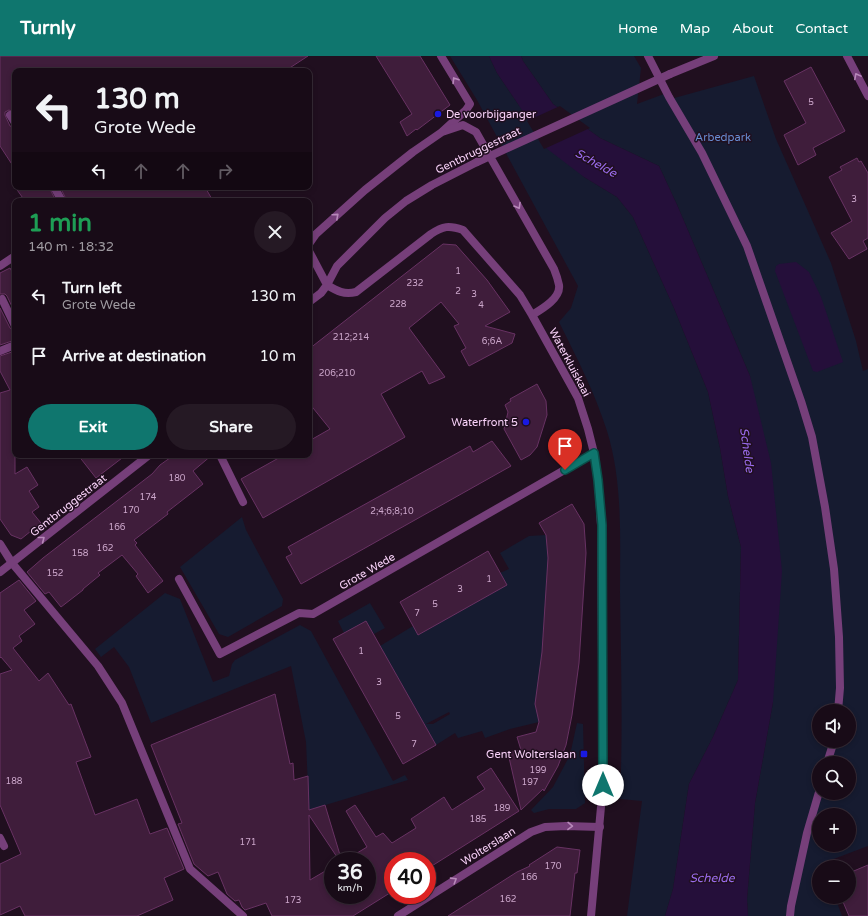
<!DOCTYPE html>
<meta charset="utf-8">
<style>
body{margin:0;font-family:"Varela Round",sans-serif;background:#251924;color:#f1f3f6;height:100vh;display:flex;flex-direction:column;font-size:15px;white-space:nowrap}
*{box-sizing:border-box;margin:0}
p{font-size:13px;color:#9f9ba1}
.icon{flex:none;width:22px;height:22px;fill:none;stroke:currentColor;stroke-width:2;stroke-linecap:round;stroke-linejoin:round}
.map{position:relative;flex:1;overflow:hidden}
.panel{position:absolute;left:12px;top:142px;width:300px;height:260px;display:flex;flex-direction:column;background:#180b17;border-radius:8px;box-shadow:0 2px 6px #0003,0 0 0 1px #362b36}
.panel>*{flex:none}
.banner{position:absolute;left:12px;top:12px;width:300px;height:122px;border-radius:8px;box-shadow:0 2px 6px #0003,0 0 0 1px #362b36;background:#180b17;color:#f1f3f6;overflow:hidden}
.fabs{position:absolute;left:812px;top:648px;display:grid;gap:8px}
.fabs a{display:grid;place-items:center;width:44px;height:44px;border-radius:50%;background:#180b17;box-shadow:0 2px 6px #0003,0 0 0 1px #362b36;font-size:20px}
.speed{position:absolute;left:324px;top:796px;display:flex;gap:8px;font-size:20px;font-weight:700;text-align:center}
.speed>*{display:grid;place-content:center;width:52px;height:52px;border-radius:50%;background:#180b17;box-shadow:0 2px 6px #0003,0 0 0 1px #362b36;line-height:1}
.speed small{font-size:10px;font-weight:400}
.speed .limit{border:6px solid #d22;background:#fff;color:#111}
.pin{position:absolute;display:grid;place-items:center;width:34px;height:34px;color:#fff;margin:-41px -17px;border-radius:50% 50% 50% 0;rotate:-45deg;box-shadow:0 0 4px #0007}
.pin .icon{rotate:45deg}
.me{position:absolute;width:44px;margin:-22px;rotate:0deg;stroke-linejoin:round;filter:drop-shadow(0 0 3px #0008)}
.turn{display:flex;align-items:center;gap:14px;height:84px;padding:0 16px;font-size:18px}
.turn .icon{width:52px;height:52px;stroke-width:2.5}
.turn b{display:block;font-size:28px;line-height:34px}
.lanes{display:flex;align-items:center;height:38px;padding:0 16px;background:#0003;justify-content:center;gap:20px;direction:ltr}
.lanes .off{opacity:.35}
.round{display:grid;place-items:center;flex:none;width:42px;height:42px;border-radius:21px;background:#251924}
.overview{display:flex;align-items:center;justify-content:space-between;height:68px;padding:0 16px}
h1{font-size:24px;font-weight:700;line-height:30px;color:#1e9e55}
.button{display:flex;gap:8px;margin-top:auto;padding:8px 16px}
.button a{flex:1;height:46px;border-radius:24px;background:#0f766e;color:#fff;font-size:16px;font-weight:700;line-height:46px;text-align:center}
.button a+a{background:#251924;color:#f1f3f6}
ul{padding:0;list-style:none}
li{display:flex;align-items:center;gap:12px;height:60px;padding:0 16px}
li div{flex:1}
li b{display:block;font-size:15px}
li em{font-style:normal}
header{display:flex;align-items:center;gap:24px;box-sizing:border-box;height:56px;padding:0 20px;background:#0f766e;color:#fff}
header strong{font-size:19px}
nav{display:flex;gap:22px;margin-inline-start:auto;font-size:14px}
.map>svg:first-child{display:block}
</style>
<header>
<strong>Turnly</strong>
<nav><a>Home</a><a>Map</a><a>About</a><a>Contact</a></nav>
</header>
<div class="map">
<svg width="868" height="860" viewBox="0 0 868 860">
<rect width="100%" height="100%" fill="#200f1f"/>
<path fill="#161b30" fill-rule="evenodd" d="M450,0h39l8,17 21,31 66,73 33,20 16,20 41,91 34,84 12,56 8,48 13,51 -3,133 -25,57 -24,47 -16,105 -8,27h-38l15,-115 -22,-2c3,-68 1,-137 0,-206 0,-53 3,-111 -13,-162 -12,-38 -30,-73 -48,-109l12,-14 7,-22 -101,-186z
M521,0h113l7,12 -4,36 27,-10 3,6 87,-24 22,63 55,124 25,78 7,30 5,-2v477l-45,17 2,4h-6v30h16l7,19h-94l-1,-17 8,-96 18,-101 -23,-326 -72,-169 -19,-41 -59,-28 -47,-34 -30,-43zM819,655h30v30h-30zM819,707h30v30h-30zM819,759h30v30h-30z
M242,461l4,13 37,69 -1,7 -54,31 -9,-3 -39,-67z
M546,479l2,23 -6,94 -7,56 7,1 -3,13 -29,7 -25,9 -3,-7 -24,7 -3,-5 -19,12 -56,-99 33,-20 5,9 89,-50 -7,-12 9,-4 -9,-16 29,-17zM449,656l1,2 -17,10h-7z
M165,537l15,6 33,83 16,-6 3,-12 3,-4 65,-35 11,6 82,150 12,-6 3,5 -99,30 -3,-68 -15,-76 -140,57 -22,-56 -15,-20 -13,10 -6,-8z
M370,547l15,25 -11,6 -8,-13 -22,12 -6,-12z
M577,667l6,1 2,79 -9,6h-27l-15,4 -3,-3 22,-23 17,-32z"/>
<path fill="#250f3a" d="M489,0h32l2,5 30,43 47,34 59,28 19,41 72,169 21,87 11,108 -9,131 -18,101 -8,96 1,17h-83l8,-27 16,-105 24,-47 25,-57 3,-133 -13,-51 -8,-48 -12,-56 -34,-84 -41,-91 -16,-20 -33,-20 -38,-29 -28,-44 -21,-31z
M796,206l13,10 12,25 22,65 -26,10 -4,-1 -38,-100 1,-5 3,-2z"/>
<path fill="#200f1f" d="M560,50l30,22 -46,21 -17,-28z"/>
<path fill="#3f1d3b" stroke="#683263" d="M0,0h308l-23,15h-270v42l-6,-3 -4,2v3l5,11 5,2v41l-15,-23z
M376,0h44l30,49 -33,25 -1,-1 -9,7 -7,-14 12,-8z
M811,11l34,64 -32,17 3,7 -18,10 -14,-30 22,-12 -22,-42z
M857,102l2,4 2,-1 7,12v65l-5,3 4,8 -18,10 -18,-26 21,-12 -23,-44 13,-7 -2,-3z
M15,131h34l7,14h-31z
M60,131h145l8,14h-146z
M443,188l13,1 31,35 23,32 -25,14 30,8 -3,9 -43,23 -8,-15 5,-3 -12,-22 5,-2 -18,-22 -32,26 36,49 -16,7 -7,-13 -41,23 24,43 -142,81 -22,-39 43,-24h25v-14l21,-12 -21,-26v-54z
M10,212l5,9v36l-8,-17 -2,-2h-5v-21z
M0,252l10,20 5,3v9l-15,5z
M15,295v123l12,-7 11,18 -9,6 10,16 -7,5 9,11 -20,16 -10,-4 -11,-16v-126l10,-3 -10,-19v-15z
M537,328l9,17 1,14 -10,32 -7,8 -9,5 -17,-31 4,-17 -3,-7 6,-4 -1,-2z
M492,385l19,25 -210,118 -15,-27 6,-3 -4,-7 182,-101 3,6z
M78,399h48l-30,23z
M174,399h38l-19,16 10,13 -36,28 1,2 -34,26 3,3 -2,2 28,36 -15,12 -12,-17 2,-2 -16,-19 -24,18 2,2 -17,14v1l-22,17 -12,-15 -4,2 -18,-22 16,-14 109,-84 8,-9z
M572,448l12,20 2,29 -7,110 -7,52 -6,30 -8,21 -14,25 -1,-2 -22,21 -13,-57 13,-3 -4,-13 19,-5 3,-10 -4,-18 7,-52 6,-94 -2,-23 -7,-12z
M488,495l19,34 -89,50 -18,-33z
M19,524l17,21 -12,9 11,14 -16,12 3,5 -9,7 26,33 9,-8 21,32 2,-1 20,53 -15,5 19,53 42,-16 13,35 17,-6 17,41 -20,9 9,22 -36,16h-112l-5,-10 -20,9v-51l21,-10 -21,-49v-131l12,-4 -11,-13 -1,1v-65z
M366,565l70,124 -33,19 -70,-125z
M275,638l15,70 3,-1 1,17 14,-4 1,34 16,-5 15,50 -3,2 -28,-42 1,65 17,-10 6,10v15h34v-34h-23l23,-14 -21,-36 9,-6 21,32 7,-4 9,10 24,-15 -5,-9 33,-22 8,13 33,-21 -8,-12 14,-9 28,43 -92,58v-8h-34v30l-40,25h-81l-6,-13 -21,7 -3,-3 -3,-7 -4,1 -8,-7 -9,-22 -10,4 -14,-12 -16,-40 4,-1 -31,-78z
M557,791l23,3 -3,23h-2l-5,43h-122l69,-44 13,-6 -1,-1z
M868,809v51h-19l-8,-19h8v-24z"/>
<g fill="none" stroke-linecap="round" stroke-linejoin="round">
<path stroke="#763f7a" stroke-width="8" d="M10,59l5,8
M54,131l8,14
M0,210l15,-10
M0,244l2,-1 13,27
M0,295l15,-6
M12,507l86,103 24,37 68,166 53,47
M0,782l4,8"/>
<path stroke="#763f7a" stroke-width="8" d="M441,0l29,48 -4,6 -23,21
M648,0l21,41 33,56 45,93 54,155 11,36 13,70 9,62 5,68 1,51 -2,23
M847,0l21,40
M220,399l23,47
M0,488l12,19
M179,523l41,75 79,-41 14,1 281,-161
M827,707l7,-22
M398,860l133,-84 14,-5 21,-1 34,1
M790,860l1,-10 16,-73 12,-41"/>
<path stroke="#763f7a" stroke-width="8" d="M670,18l44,-18
M309,188l7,-10 49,-44 48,-38 29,-20 21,-7 13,7 78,137c2,5 4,11 5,16 2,13 -17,24 -27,30
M309,195l18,34
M327,229c10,6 17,10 29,7l75,-58c12,-8 18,-9 32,-4l57,65 12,20 46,83 10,31 6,24 4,27 3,45 2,260 -12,131
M309,246l12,-9 6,-8 10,-19 48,-48 21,-17 26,-16 45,-23
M0,516l149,-117"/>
<path stroke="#763f7a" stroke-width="8" d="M477,106l193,-88"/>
</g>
<defs><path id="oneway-chevron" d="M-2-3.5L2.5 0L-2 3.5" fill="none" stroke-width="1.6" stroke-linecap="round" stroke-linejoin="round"/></defs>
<g stroke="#b889ba">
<use href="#oneway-chevron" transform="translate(857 20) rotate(-118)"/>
<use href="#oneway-chevron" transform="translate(455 24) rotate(-122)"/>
<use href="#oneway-chevron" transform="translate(518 150) rotate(60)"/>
<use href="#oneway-chevron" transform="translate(336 160) rotate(-42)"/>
<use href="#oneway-chevron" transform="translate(42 483) rotate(-38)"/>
<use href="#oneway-chevron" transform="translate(570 770) rotate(1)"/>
<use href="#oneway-chevron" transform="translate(454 824) rotate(-32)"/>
</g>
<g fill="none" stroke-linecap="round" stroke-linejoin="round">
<g stroke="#0a4d48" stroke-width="10">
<path id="route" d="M565,414l29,-17 4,27 4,45 1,260"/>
</g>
<use href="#route" stroke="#0f766e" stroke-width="7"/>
</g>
<g fill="#1919e1" stroke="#200f1f" stroke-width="1.5">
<circle cx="438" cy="58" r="4"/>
<circle cx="526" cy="366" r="4"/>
<rect x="580" y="694" width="8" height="8" rx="2"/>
</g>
<g text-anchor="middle" stroke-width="3" stroke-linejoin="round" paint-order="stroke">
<g font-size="9" fill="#cba6ca">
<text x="811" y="49">5</text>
<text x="854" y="146">3</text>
<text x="458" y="218">1</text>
<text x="415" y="230">232</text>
<text x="458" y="238">2</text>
<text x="474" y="241">3</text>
<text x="398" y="251">228</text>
<text x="481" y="252">4</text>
<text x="351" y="284">212;214</text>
<text x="492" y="288">6;6A</text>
<text x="337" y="320">206;210</text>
<text x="177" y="425">180</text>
<text x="148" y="444">174</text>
<text x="131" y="457">170</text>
<text x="392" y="458">2;4;6;8;10</text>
<text x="117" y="474">166</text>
<text x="105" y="495">162</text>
<text x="80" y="500">158</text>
<text x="55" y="520">152</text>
<text x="489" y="526">1</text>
<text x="460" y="536">3</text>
<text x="435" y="551">5</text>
<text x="417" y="560">7</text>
<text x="361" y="598">1</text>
<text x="379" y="629">3</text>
<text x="398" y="663">5</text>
<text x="414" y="691">7</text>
<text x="538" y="717">199</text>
<text x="14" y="728">188</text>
<text x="530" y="729">197</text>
<text x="502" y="755">189</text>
<text x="478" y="766">185</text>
<text x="248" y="789">171</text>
<text x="553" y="813">170</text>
<text x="529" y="824">166</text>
<text x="508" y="846">162</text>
<text x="293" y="847">173</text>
</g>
<g font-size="11" fill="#fad3fa" stroke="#200f1f" text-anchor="end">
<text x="446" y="62" text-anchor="start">De voorbijganger</text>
<text x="518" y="370">Waterfront 5</text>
<text x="576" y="702">Gent Wolterslaan</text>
</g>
<g font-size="11" fill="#678dd2" stroke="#200f1f">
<text x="723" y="85">Arbedpark</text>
</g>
<g font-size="11" fill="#fad3fa" stroke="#200f1f">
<text transform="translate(478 94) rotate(-26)" y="4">Gentbruggestraat</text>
<text transform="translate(570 306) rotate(62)" y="4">Waterkluiskaai</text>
<text transform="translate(68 449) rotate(-38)" y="4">Gentbruggestraat</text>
<text transform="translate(367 515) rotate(-30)" y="4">Grote Wede</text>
<text transform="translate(488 790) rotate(-32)" y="4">Wolterslaan</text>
</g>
<g font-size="12" font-style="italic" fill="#9b6cef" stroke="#200f1f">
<text transform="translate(596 107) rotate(29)" y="4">Schelde</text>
<text transform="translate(747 394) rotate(82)" y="4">Schelde</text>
<text x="712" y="826">Schelde</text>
</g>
</g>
</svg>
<div class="fabs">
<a><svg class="icon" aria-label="sound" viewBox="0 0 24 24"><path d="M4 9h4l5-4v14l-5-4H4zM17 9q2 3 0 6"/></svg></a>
<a><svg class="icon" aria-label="search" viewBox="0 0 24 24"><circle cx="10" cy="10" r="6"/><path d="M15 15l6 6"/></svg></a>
<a>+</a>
<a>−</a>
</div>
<div class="speed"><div>36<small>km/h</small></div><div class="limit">40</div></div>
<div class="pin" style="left:565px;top:414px;background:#d93025"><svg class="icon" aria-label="arrive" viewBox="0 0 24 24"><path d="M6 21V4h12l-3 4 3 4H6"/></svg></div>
<svg class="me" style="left:603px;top:729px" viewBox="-20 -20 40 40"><circle r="19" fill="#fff"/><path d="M0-13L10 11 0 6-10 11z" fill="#0f766e"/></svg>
<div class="banner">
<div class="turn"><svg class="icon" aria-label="left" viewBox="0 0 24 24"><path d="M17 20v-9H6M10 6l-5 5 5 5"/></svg><div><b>130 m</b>Grote Wede</div></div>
<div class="lanes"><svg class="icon" aria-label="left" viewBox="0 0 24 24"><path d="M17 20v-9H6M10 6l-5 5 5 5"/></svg><svg class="icon off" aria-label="ahead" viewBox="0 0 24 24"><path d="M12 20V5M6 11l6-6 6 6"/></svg><svg class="icon off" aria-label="ahead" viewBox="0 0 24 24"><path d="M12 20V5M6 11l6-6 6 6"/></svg><svg class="icon off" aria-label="right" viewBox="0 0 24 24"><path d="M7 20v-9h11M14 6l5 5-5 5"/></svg></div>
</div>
<section class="panel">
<div class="overview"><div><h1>1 min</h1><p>140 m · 18:32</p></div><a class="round"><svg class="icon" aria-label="close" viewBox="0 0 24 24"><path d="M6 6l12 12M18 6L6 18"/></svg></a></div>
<ul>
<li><svg class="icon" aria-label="left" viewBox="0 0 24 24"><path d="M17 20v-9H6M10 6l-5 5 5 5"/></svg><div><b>Turn left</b><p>Grote Wede</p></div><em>130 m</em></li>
<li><svg class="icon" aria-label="arrive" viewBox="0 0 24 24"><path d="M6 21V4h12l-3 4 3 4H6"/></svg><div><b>Arrive at destination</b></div><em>10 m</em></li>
</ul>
<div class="button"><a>Exit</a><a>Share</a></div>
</section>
</div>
